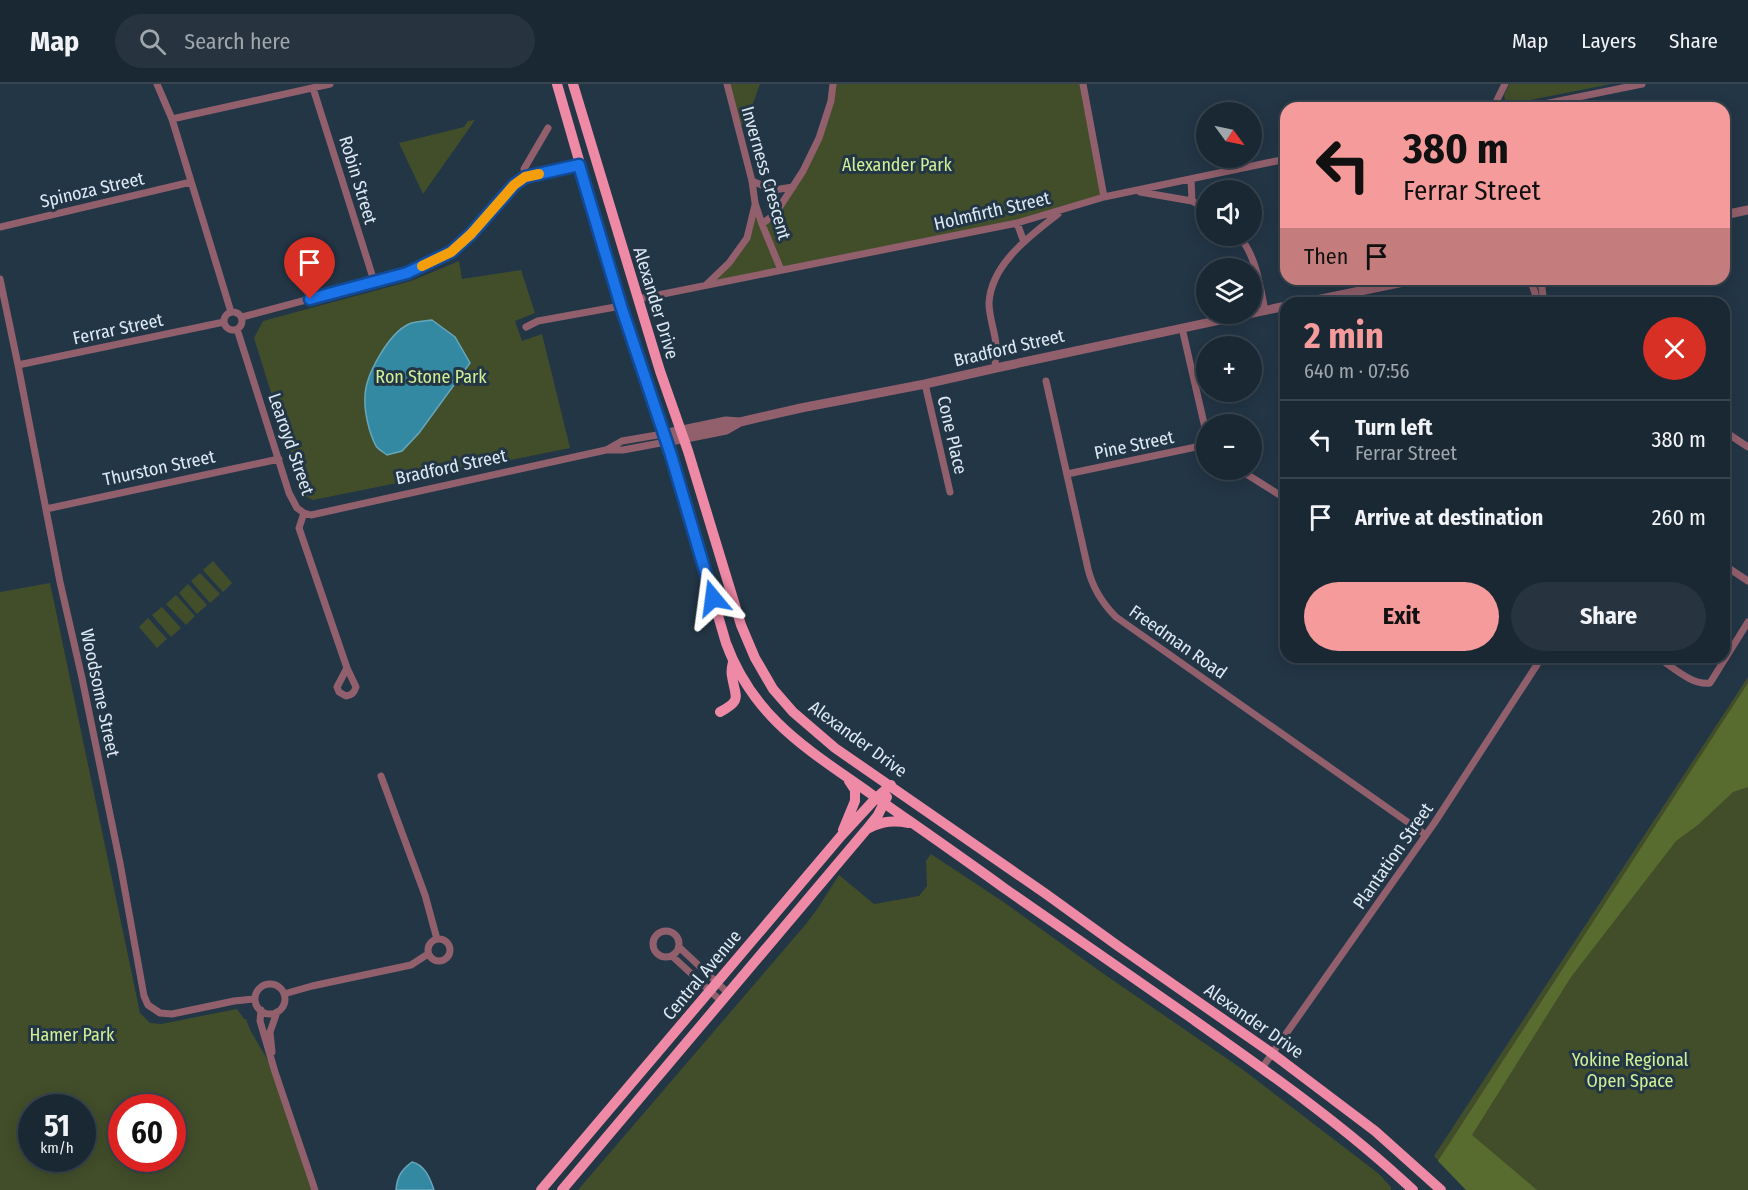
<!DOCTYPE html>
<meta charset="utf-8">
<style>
body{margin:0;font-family:"Fira Sans Condensed",sans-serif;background:#273440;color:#f1f3f6;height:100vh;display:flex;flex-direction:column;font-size:22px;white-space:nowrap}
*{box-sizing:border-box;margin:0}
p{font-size:20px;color:#9fa6ac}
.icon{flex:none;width:33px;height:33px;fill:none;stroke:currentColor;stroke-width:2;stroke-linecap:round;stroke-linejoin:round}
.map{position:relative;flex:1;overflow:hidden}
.panel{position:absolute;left:1280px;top:213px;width:450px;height:366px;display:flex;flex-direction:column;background:#1a2834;border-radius:18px;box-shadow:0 3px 15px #0003,0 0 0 2px #38444f}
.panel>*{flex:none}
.top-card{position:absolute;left:1280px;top:18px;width:450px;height:183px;border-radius:18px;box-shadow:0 3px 15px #0003,0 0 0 2px #38444f;background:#f59b9b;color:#111;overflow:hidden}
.needle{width:39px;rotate:123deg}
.tools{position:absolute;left:1196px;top:18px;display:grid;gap:12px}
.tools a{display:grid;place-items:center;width:66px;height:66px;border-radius:50%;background:#1a2834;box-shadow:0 3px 15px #0003,0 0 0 2px #38444f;font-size:30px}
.speed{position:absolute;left:18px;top:1010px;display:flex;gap:12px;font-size:30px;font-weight:700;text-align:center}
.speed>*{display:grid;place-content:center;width:78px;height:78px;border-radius:50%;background:#1a2834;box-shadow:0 3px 15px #0003,0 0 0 2px #38444f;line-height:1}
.speed small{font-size:15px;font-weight:400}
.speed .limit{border:9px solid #d22;background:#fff;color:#111}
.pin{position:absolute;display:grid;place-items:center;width:51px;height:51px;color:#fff;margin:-62px -26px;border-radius:50% 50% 50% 0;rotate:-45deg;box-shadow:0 0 6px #0007}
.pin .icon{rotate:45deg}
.me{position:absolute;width:66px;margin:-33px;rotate:344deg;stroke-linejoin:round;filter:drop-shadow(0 0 4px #0008)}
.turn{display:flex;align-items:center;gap:21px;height:126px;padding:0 24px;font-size:27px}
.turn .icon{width:78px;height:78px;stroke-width:2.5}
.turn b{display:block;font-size:42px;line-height:51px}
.then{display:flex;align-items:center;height:57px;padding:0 24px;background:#0003;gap:12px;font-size:22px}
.round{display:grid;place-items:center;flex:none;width:63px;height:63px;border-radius:32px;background:#273440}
.headline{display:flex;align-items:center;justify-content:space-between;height:102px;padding:0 24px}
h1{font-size:36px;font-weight:700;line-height:45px;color:#f59b9b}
.button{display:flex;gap:12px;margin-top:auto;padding:12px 24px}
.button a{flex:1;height:69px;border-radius:36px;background:#f59b9b;color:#111;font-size:24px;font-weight:700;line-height:69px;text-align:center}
.button a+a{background:#273440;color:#f1f3f6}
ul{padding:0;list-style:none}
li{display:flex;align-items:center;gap:18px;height:78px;padding:0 24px;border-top:2px solid #38444f}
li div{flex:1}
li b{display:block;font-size:22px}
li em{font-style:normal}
header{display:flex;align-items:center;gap:36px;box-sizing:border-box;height:84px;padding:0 30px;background:#1a2834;border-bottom:2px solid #38444f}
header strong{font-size:28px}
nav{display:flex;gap:33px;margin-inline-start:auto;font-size:21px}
.search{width:420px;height:54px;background:#273440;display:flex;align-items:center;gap:15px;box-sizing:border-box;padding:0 21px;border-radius:33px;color:#9fa6ac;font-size:22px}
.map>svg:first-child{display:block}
</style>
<header>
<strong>Map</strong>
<div class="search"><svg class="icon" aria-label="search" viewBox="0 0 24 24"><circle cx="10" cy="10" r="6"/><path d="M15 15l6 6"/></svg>Search here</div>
<nav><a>Map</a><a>Layers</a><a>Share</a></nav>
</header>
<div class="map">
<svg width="1748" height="1106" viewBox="0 0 1748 1106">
<rect width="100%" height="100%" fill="#233646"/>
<path fill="#424e2a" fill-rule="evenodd" d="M727,0h33l-11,31 -11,15z
M833,0h252l19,113 -42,13 -358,77 43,-49 8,-35 7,21 14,-10 43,-76z
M1510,0h101l-101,20 -5,-4 -1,-5z
M475,36l-52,74 -24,-51 65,-16 4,-6z
M459,177l3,18 59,-9 14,43 -20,8 7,20 20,-7 28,114 -257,52 -10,-5 -49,-157 9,-17 148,-40z
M213,477l19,22 -9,9 -20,-22z
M200,489l20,21 -10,9 -19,-22z
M50,499l90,430 10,10 11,1 76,-15 7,10h2l4,11 25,42 39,118h-314v-598zM32,1023h50v51h-50zM122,1023h50v51h-50z
M188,500l19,21 -10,9 -18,-21z
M176,511l19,21 -9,9 -20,-21z
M162,523l19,21 -10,9 -19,-22z
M148,534l19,21 -10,9 -18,-21z
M1748,593v513h-282l-32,-34z
M931,770l71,47 99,71 141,97 137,105 12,13v3h-813l228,-266 12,-16 21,-33 35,29 45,-8 8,-10 -1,-25z"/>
<path fill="#596c2f" d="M1748,599v104l-15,5 -34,32 -23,17 -105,136 -99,158 65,55h-71l-28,-29z"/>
<path fill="#3489a2" stroke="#67a6bb" stroke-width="1.5" d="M432,236l23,17 15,26 -51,70 -17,18 -15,4c-4,-3 -9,-6 -11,-9 -7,-13 -12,-35 -11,-49 0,-22 24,-64 44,-73 6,-3 16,-3 23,-4z
M412,1078c13,3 18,16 22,28h-38c1,-13 5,-20 16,-28z"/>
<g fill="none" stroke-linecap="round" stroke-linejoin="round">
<path stroke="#92606d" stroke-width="7" d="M157,0l15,35 59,193
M727,0l25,97 3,22 7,21 19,46
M1083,0l21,113
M313,4l61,193
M1498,24l-1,-8 8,-16
M1524,24l118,-24
M172,35l158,-35
M525,93l-1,-8 24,-41
M1191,95l1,22
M752,97l22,9 19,-3
M1140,108l52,9 14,8
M1017,139l7,19
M762,140l13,-10 28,-43 16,-33 12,-37 2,-17
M0,143l191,-45
M1239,152c17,20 21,49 26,75
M0,195l18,86 42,217 22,96 38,185 24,133 4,9 12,8 12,1 62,-13 20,-2
M1530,195l5,14 1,10
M1538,195l4,9 2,15
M706,201l23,-22 18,-25 8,-33
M638,215l379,-76 87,-26 182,-38
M224 237a9 9 0 1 1 18 0a9 9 0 1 1-18 0Z
M242,233l165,-44 44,-21 20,-18 43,-49 11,-8 54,-12
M526,243l12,-6 83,-15
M1182,244l24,104
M237,245l52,164 8,15 7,5
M18,281l206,-43
M996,284c-2,-8 0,-15 0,-23 -1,-14 -7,-27 -7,-42 2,-39 41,-67 69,-89
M1046,297l42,188c5,20 14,34 28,48l310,218
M925,300l25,108
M1724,347l24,16
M608,365l14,-8 41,-7
M1240,386l46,29
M1067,390l129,-27 10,-3
M46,425l233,-50
M304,429l7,2 295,-65h17l43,-8
M304,429l-5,15 48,140 9,19c-2,6 -4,8 -10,9l-7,-4 -2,-5 10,-19
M1724,481l24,16
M1529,573l9,6
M1657,573c15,9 35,29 53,26l38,-61
M381,692l44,119 12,44
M653 860a13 13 0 1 1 26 0a13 13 0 1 1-26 0Z
M428 866a11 11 0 1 1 22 0a11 11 0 1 1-22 0Z
M679,863l49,46
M672,872l49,45
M255 915a15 15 0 1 1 30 0a15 15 0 1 1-30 0Z
M284,910l28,-8 99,-21 17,-11
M261,926l-1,11 15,51 40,118
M272,968l-2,-20 7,-20
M1262,984l173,-246 107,-165"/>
<path stroke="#92606d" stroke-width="9" d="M1724,131l24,-5
M1302,219l116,-24
M663,350l63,-13 14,1 61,-14 124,-24 71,-16 290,-62
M666,358l60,-12 14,-8"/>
<path stroke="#ee89a6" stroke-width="10" d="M557,0l64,222 50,149 55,188c28,76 83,107 145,151 44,31 89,62 133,94 61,42 122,85 183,127 78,55 157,110 226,175
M573,0l87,287 28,80 53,174 14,33 18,31 20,23 42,36 211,146 72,52 155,108 102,77 66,59
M720,628c23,-12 15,-15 12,-36 -1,-4 0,-10 1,-14
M869,744c14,-7 25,-8 40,-5
M843,746l12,-29v-11l-6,-9
M541,1106l300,-354 35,-38 15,-13
M562,1106l304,-360 12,-15 9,-18"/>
</g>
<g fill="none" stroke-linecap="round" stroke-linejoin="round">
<g stroke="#114b97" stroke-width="15">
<path id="route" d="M310,215l97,-26 44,-21 20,-18 43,-49 11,-8 54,-12 42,141 50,149 42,143"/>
</g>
<use href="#route" stroke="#1a73e8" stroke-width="10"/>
<path stroke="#f59e0b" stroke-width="10" d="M422,182l29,-14 20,-18 43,-49 11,-8 14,-3"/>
</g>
<g text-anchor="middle" stroke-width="6" stroke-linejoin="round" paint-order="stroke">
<g font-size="18" fill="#d2ef96" stroke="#233646">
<text x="897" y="87">Alexander Park</text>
<text x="431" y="299">Ron Stone Park</text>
<text x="72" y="957">Hamer Park</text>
<text x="1630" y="982">Yokine Regional<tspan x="1630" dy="21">Open Space</tspan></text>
</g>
<g font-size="18" fill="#dee9f4" stroke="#233646">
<text transform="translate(766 89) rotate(74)" y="6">Inverness Crescent</text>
<text transform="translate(358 96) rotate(73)" y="6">Robin Street</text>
<text transform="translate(92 106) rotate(-13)" y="6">Spinoza Street</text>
<text transform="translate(992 127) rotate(-13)" y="6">Holmfirth Street</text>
<text transform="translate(656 219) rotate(73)" y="6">Alexander Drive</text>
<text transform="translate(118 245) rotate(-12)" y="6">Ferrar Street</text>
<text transform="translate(1009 264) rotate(-13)" y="6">Bradford Street</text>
<text transform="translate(952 351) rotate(77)" y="6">Cone Place</text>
<text transform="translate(291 360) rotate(71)" y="6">Learoyd Street</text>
<text transform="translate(1134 361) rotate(-12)" y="6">Pine Street</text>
<text transform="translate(451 383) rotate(-12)" y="6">Bradford Street</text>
<text transform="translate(159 384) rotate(-12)" y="6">Thurston Street</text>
<text transform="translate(1178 558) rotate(35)" y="6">Freedman Road</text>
<text transform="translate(100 609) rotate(78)" y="6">Woodsome Street</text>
<text transform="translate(858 655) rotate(36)" y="6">Alexander Drive</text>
<text transform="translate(1393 772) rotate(-55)" y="6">Plantation Street</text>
<text transform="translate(702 891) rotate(-50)" y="6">Central Avenue</text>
<text transform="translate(1254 937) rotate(35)" y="6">Alexander Drive</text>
</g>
</g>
</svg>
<div class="tools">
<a><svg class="needle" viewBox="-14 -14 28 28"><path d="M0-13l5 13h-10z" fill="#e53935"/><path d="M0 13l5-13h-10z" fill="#9fa6ac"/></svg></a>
<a><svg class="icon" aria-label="sound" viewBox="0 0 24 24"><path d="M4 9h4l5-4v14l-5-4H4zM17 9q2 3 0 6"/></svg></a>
<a><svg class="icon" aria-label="layers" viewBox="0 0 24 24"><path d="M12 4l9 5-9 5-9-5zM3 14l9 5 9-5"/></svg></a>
<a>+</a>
<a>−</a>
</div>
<div class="speed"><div>51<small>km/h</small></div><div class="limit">60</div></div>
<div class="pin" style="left:310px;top:215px;background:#d93025"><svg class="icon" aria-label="arrive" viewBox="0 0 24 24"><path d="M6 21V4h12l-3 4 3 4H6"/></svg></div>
<svg class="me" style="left:713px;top:514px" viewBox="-20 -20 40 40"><path d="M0-17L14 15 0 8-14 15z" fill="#1a73e8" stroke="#fff" stroke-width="4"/></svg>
<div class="top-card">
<div class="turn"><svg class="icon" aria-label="left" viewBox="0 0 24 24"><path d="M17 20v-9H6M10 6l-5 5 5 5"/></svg><div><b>380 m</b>Ferrar Street</div></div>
<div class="then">Then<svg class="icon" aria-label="arrive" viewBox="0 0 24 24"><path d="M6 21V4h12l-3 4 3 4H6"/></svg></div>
</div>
<section class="panel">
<div class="headline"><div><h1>2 min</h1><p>640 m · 07:56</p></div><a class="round" style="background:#d93025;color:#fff"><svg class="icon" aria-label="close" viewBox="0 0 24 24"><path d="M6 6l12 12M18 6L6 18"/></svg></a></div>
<ul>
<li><svg class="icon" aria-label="left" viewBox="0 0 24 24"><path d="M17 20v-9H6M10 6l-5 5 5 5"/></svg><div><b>Turn left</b><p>Ferrar Street</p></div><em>380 m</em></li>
<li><svg class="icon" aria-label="arrive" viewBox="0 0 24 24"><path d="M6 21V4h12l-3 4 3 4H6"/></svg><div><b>Arrive at destination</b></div><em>260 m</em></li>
</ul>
<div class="button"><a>Exit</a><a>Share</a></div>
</section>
</div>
